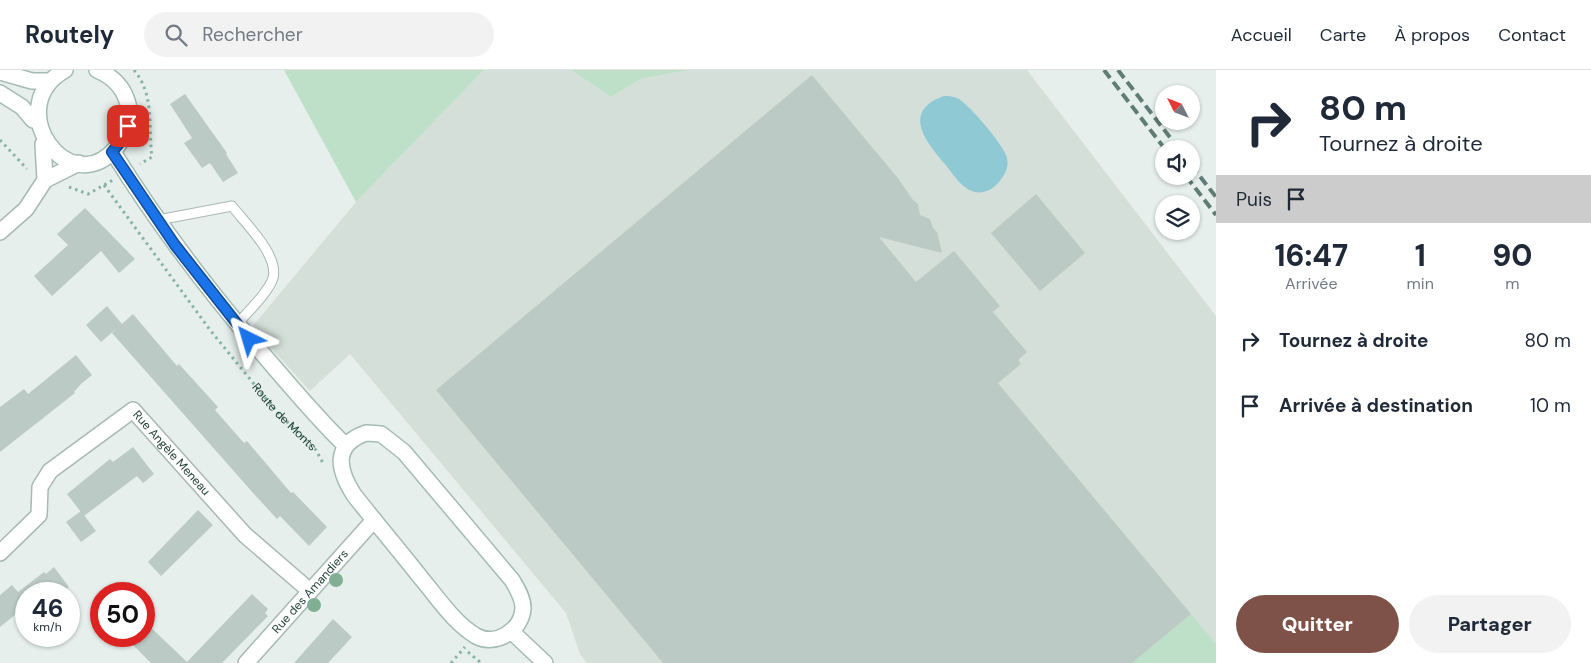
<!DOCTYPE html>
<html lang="fr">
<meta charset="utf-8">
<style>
body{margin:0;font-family:"DM Sans",sans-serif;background:#f2f2f3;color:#1f2937;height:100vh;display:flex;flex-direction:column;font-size:19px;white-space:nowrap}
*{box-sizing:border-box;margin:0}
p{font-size:16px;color:#747a83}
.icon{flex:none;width:28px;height:28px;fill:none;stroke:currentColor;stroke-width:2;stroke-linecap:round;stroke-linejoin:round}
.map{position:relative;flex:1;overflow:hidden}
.panel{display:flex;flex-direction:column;background:#fff;width:375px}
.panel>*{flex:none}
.top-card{background:#fff;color:#1f2937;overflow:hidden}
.needle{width:32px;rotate:312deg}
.buttons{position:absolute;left:1155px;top:15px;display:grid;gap:10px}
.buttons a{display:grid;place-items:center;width:45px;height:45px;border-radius:50%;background:#fff;box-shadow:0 1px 4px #0004;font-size:25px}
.speed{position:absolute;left:15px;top:512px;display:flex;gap:10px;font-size:25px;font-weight:700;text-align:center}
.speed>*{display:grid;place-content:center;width:65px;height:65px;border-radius:50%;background:#fff;box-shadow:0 1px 4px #0004;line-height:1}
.speed small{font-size:12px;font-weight:400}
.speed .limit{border:8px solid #d22;background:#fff;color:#111}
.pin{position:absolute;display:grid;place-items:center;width:42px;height:42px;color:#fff;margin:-21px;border-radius:10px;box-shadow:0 2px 8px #0006}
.me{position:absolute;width:55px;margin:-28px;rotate:320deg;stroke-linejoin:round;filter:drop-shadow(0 0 4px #0008)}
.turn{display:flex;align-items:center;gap:18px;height:105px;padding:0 20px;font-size:22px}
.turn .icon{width:65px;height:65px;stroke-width:2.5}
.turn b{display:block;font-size:35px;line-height:42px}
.then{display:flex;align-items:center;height:48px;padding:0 20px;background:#0003;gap:10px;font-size:19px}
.eta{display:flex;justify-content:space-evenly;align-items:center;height:85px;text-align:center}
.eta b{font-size:30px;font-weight:800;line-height:35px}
.cta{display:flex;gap:10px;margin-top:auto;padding:10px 20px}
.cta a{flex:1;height:58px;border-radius:30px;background:#7f5249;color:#fff;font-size:20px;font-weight:800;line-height:58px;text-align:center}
.cta a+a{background:#f2f2f3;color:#1f2937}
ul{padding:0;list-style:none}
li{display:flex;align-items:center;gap:15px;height:65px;padding:0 20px}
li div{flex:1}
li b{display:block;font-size:19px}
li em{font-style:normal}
header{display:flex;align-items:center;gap:30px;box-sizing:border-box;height:70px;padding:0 25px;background:#fff;border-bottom:1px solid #e0e1e3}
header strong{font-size:24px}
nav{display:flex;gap:28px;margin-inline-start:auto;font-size:18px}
.search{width:350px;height:45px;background:#f2f2f3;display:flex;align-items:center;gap:12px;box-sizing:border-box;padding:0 18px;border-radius:28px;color:#747a83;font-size:19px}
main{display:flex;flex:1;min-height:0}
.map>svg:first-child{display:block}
</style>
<header>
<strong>Routely</strong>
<div class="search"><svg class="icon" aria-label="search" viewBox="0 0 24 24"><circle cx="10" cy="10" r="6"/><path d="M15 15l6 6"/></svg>Rechercher</div>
<nav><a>Accueil</a><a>Carte</a><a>À propos</a><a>Contact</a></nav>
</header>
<main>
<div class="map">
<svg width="1216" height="593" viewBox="0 0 1216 593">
<rect width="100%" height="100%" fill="#e6efeb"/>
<path fill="#d4dfda" d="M484,0h87l40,27 30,-18 47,-9h339l189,246v347h-629l-7,-9 -14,-41 -216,-259 -40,37 -58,-64 104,-125z"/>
<path fill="#bfe0c8" d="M284,0h200l-128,132z
M571,0h117l-47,9 -30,18z
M1191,544l25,30v19h-84z"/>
<path fill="#8ec9d4" d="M944,26c5,0 10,0 15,3 11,7 45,46 48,59 2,9 -2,17 -8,24 -6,7 -15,12 -24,10 -13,-3 -22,-18 -30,-28 -19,-22 -44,-53 -1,-68z"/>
<path fill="#bbcac4" d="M812,5l85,102 16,23 5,4 2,11 10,4 3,9 4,4 5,21 -63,-16 37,45 38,-31 46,55 -7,6 34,40 -9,8 3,4 -23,19 193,231 -59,49h-469l-227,-273z
M185,24l42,59 -1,1 12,19 -15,9 -13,-19 -8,5 -18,-25 8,-5 -22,-34z
M1036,124l49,59 -45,38 -49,-58z
M85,138l50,51 -16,14 -18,-22 -49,45 -18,-20 34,-31 -11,-11z
M107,236l15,18 -21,18 -15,-17z
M133,244l44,52 2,-2 39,43 -3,3 29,33 3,-2 44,52 2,-1 34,35 -18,19 -29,-30 -3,3 -23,-25 -142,-161z
M76,285l16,20 -11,9 -7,8 1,1 -75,59v-45l24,-18 4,5z
M133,377l21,27 -11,9 -6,-7 -53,40 -17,-22 43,-35 3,3z
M198,440l15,15 -52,51 -13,-14z
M81,441l15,20 -15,11 -15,-20z
M54,497l15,20 -8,7h-35v12l-26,21v-32l12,-10 6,7 26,-20 2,2z
M252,524l16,15 -3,4 3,3 -46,47h-71l-27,-27h20v-15l43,41z
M333,549l19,18 -24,26h-34z"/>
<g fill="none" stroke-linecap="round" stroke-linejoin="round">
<g stroke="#a8b8b2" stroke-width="11">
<path id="lane" d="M158,150l74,-14c13,17 47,49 41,72 -4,14 -27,36 -36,46"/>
</g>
<g stroke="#a8b8b2" stroke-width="18">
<g id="street">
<path d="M45,110l34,-17"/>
<path d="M0,162l26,-23 19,-29 -2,-36"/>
<path id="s2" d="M0,483l39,-38 1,-28 10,-16 83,-61 112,125 65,56"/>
<path id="s3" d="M246,593l128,-143"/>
</g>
</g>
<g stroke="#a4bbb3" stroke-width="18">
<path id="secondary" d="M65,0c-65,37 4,133 51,78 9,-11 15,-24 13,-39 -3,-19 -15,-32 -32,-39
M0,2l32,9h15
M0,23l22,14 11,13
M113,82c47,76 102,147 161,215 23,27 46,54 71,78
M366,363l15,1 23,18 108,128c5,8 11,18 11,28 -1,22 -27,39 -47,28 -23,-14 -38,-38 -55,-58 -22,-28 -45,-55 -67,-83 -16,-25 -22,-50 12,-62z
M511,561l34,32"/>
</g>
<g stroke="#86b3a5" stroke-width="3" stroke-dasharray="2.5 4" stroke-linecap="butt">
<path d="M134,0c21,25 14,57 18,87l-12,7"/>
<path d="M0,70l27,29"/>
<path id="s1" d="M104,115l106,145 66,81 40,39 8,15"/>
<path d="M69,117l19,7 25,-14"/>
<path d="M468,582l13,11"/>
<path d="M451,593l14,-16"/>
</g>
<use href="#lane" stroke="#fff" stroke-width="9"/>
<use href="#street" stroke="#fff" stroke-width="15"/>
<use href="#secondary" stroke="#fff" stroke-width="15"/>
<path stroke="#5f7d75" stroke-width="4" stroke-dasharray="10 5" stroke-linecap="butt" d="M1104,0l61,79
M1118,0l61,79
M1191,95l25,32
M1186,106l30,39"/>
</g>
<g fill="#80af93">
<circle cx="336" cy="510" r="7"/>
<circle cx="314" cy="535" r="7"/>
</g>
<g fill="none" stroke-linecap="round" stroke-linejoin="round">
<g stroke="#114b97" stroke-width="12">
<path id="route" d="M128,56l-6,14 -10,12 63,93 74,94"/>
</g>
<use href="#route" stroke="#1a73e8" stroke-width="9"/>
</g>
<g text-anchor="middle" stroke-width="4" stroke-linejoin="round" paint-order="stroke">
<g font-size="12" fill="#24423a" stroke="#f7fbf9">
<text dy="4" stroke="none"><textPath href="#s1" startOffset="294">Route de Monts</textPath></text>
<text dy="4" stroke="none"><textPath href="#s2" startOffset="262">Rue Angèle Meneau</textPath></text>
<text dy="4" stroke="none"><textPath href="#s3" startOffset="96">Rue des Amandiers</textPath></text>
</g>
</g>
</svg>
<div class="buttons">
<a><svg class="needle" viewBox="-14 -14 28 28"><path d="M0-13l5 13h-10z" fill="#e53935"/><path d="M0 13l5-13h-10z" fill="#747a83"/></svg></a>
<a><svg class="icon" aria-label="sound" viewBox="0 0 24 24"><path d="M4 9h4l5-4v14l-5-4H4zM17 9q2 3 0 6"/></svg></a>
<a><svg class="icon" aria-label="layers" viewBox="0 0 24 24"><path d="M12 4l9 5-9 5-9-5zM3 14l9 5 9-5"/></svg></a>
</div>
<div class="speed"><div>46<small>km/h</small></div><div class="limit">50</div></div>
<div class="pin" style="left:128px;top:56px;background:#d93025"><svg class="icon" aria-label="arrive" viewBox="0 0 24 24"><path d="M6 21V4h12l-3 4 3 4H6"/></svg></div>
<svg class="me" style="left:249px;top:269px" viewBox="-20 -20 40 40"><path d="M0-17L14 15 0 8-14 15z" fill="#1a73e8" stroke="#fff" stroke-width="4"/></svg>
</div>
<section class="panel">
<div class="top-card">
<div class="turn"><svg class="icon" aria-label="right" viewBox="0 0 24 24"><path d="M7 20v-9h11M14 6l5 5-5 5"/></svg><div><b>80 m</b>Tournez à droite</div></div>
<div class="then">Puis<svg class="icon" aria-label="arrive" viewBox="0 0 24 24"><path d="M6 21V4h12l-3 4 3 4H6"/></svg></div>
</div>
<div class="eta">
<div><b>16:47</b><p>Arrivée</p></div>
<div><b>1</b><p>min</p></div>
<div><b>90</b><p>m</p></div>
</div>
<ul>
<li><svg class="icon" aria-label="right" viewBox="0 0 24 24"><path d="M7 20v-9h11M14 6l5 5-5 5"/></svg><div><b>Tournez à droite</b></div><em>80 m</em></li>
<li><svg class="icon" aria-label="arrive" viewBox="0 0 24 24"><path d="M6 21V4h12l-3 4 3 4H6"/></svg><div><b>Arrivée à destination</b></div><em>10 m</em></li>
</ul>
<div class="cta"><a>Quitter</a><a>Partager</a></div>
</section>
</main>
